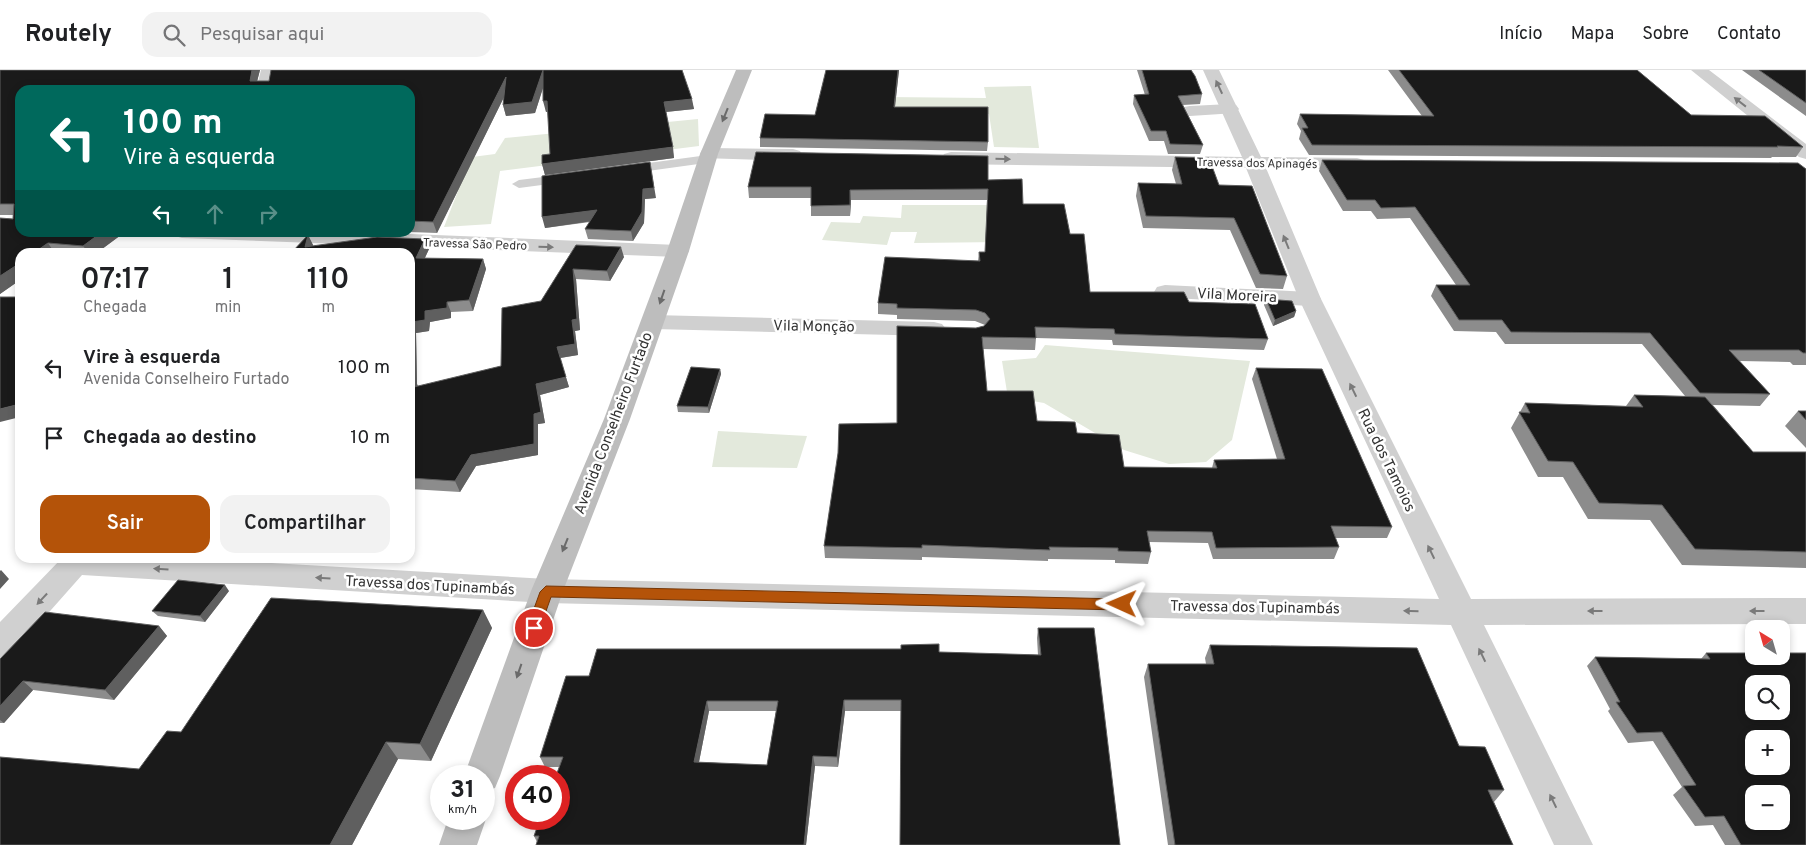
<!DOCTYPE html>
<html lang="pt">
<meta charset="utf-8">
<style>
body{margin:0;font-family:Overpass,sans-serif;background:#f2f2f2;color:#202124;height:100vh;display:flex;flex-direction:column;font-size:19px;white-space:nowrap}
*{box-sizing:border-box;margin:0}
p{font-size:16px;color:#757577}
.icon{flex:none;width:28px;height:28px;fill:none;stroke:currentColor;stroke-width:2;stroke-linecap:round;stroke-linejoin:round}
.map{position:relative;flex:1;overflow:hidden}
.panel{position:absolute;left:15px;top:178px;width:400px;height:315px;display:flex;flex-direction:column;background:#fff;border-radius:15px;box-shadow:0 2px 8px #0003}
.panel>*{flex:none}
.top-card{position:absolute;left:15px;top:15px;width:400px;height:152px;border-radius:15px;box-shadow:0 2px 8px #0003;background:#00695c;color:#fff;overflow:hidden}
.needle{width:32px;rotate:323deg}
.fabs{position:absolute;left:1745px;top:550px;display:grid;gap:10px}
.fabs a{display:grid;place-items:center;width:45px;height:45px;border-radius:10px;background:#fff;box-shadow:0 2px 8px #0003;font-size:25px}
.speed{position:absolute;left:430px;top:695px;display:flex;gap:10px;font-size:25px;font-weight:700;text-align:center}
.speed>*{display:grid;place-content:center;width:65px;height:65px;border-radius:50%;background:#fff;box-shadow:0 2px 8px #0003;line-height:1}
.speed small{font-size:12px;font-weight:400}
.speed .limit{border:8px solid #d22;background:#fff;color:#111}
.pin{position:absolute;display:grid;place-items:center;width:42px;height:42px;color:#fff;margin:-21px;border:2px solid #fff;border-radius:50%;box-shadow:0 1px 5px #0007}
.me{position:absolute;width:55px;margin:-28px;rotate:271deg;stroke-linejoin:round;filter:drop-shadow(0 0 4px #0008)}
.turn{display:flex;align-items:center;gap:18px;height:105px;padding:0 25px;font-size:22px}
.turn .icon{width:65px;height:65px;stroke-width:2.5}
.turn b{display:block;font-size:35px;line-height:42px}
.lanes{display:flex;align-items:center;height:48px;padding:0 25px;background:#0003;justify-content:center;gap:25px;direction:ltr}
.lanes .off{opacity:.35}
.eta{display:flex;justify-content:space-evenly;align-items:center;height:85px;text-align:center}
.eta b{font-size:30px;font-weight:600;line-height:35px}
.cta{display:flex;gap:10px;margin-top:auto;padding:10px 25px}
.cta a{flex:1;height:58px;border-radius:15px;background:#b45309;color:#fff;font-size:20px;font-weight:600;line-height:58px;text-align:center}
.cta a+a{background:#f2f2f2;color:#202124}
ul{padding:0;list-style:none}
li{display:flex;align-items:center;gap:15px;height:70px;padding:0 25px}
li div{flex:1}
li b{display:block;font-size:19px}
li em{font-style:normal}
header{display:flex;align-items:center;gap:30px;box-sizing:border-box;height:70px;padding:0 25px;background:#fff;border-bottom:1px solid #e0e0e0}
header strong{font-size:24px}
nav{display:flex;gap:28px;margin-inline-start:auto;font-size:18px}
.search{width:350px;height:45px;background:#f2f2f2;display:flex;align-items:center;gap:12px;box-sizing:border-box;padding:0 18px;border-radius:15px;color:#757577;font-size:19px}
.map>svg:first-child{display:block}
</style>
<header>
<strong>Routely</strong>
<div class="search"><svg class="icon" aria-label="search" viewBox="0 0 24 24"><circle cx="10" cy="10" r="6"/><path d="M15 15l6 6"/></svg>Pesquisar aqui</div>
<nav><a>Início</a><a>Mapa</a><a>Sobre</a><a>Contato</a></nav>
</header>
<div class="map">
<svg width="1806" height="775" viewBox="0 0 1806 775">
<rect width="100%" height="100%" fill="#fff"/>
<path fill="#e3e9dc" d="M1031,16l8,62 -45,-1 -5,-33 -106,2 3,-19 100,1 -2,-11z
M698,49l1,27 -199,25 -9,53 -47,3 14,-36 -1,-32 38,-5 10,-16z
M902,135h96l4,37 -88,1 3,-11h-26l-4,13 -65,-5 9,-18 29,1 3,-7 38,2z
M1045,275l205,16 -18,79 -26,22 -37,2 -45,-14 -80,-47 -23,-4 -14,-7 -5,-31 34,-3z
M718,361l89,5 -10,32 -85,-1z"/>
<g fill="none" stroke-linecap="round" stroke-linejoin="round">
<path fill="#d0d0d0" fill-rule="evenodd" d="M708,85l5,1 1,3 -1,3 -87,12 -7,-4 7,-4z
M567,104l7,4 -2,3 -53,7 -7,-4 7,-4z"/>
<path fill="#d0d0d0" fill-rule="evenodd" d="M261,0h16l-5,20h-16z
M1230,34l6,1 3,4 -3,4 -46,3 -6,-1 -3,-4 3,-4 6,-1z
M172,162h189l317,13 8,1 3,5 -3,5 -8,1 -496,-19 -7,-2z
M1165,215l145,7 8,2 3,5 -3,5 -8,2 -153,-9 -3,-5 3,-5z
M653,245l281,7 8,2 4,5 -4,5 -8,2 -281,-7 -8,-2 -4,-5 4,-5z"/>
<path fill="#d0d0d0" fill-rule="evenodd" d="M1203,0h16l42,87 96,1 7,2 3,4 -3,4 -7,2 -91,-2 55,131 150,300 335,-1v26l-322,1 109,220h-39l-103,-220 -904,-22 -465,-28 -70,79 -12,4v-36l62,-64h121l364,21 892,20 -140,-300 -53,-131 -295,-4 -7,-2 -2,-4 2,-4 7,-2 291,5z
M1691,0h18l97,74v15l-7,-2z
M709,78l84,1 7,2 2,4 -2,4 -7,2 -91,-3 -2,-4 2,-4z"/>
<path fill="#bdbdbd" fill-rule="evenodd" d="M736,0h16l-34,84 -29,97 -59,168 -67,172 -63,185 -5,12 -11,4v-16h-20l67,-185 73,-172 63,-168 33,-97z
M484,744l2,5 -9,26h-38l9,-26h36z"/>
</g>
<path fill="#8c8c8c" fill-rule="evenodd" d="M0,0h260l-3,11h12l413,-11 12,39 -28,3 8,46 -129,17 -3,-11 8,-10 -2,-42h-2l-3,-25 -8,26 -29,3 -3,-11 1,-8 -67,136 -27,-1v-142l-390,142h105l-27,20h-78v28l-20,14v-76l13,1v-4h-13z
M899,0l-4,37 93,35 -1,9 -227,-4v-9l55,-23z
M1137,0h54l11,24 -2,10 -17,1 20,40 -3,9h-32l-4,-13h-15l-16,-37 1,-9h11z
M1388,0h249l54,45 112,32 -7,10h-24l-1,1 -462,-3 -10,-16 2,-8 -4,-7 3,-10 122,2z
M1742,0h64v46z
M1175,87l44,28 68,91 -4,13 -27,-1 -26,-58 -87,-2 -7,-32 2,-13 38,1 -4,-14z
M1322,90l484,9v196h-13l-3,-3 -50,-1 30,33 -10,12 -47,-1 40,47h53v116l-124,-3 -32,-45 -62,-1 -25,-42h-25l-27,-49 14,-25 101,3 8,-11 51,1 -43,-52h-137l-9,-12 -42,-1 -23,-35 5,-11h20l-46,-67 -33,1 -6,-8h-28l-24,-40z
M542,106l114,22 -11,1 -1,24 -11,18 -45,-2 -3,-10 5,-7 -45,6z
M988,110l35,24 47,30 20,58 99,10 79,37 -4,11 -151,-5 -1,-5 -76,-2 -1,12 -52,-1 4,42 50,30 40,12 47,34 88,1 2,-8 63,-1 -25,-80 4,-11 136,159 -5,11h-52l4,9 -5,12h-121l-5,-16 -59,-1 2,10 -3,12 -33,-1v-3l-67,-1v2l-126,-4v3l-97,-2 -1,-12 73,-123 79,-95 8,-2 1,-1 -10,-4 -78,-2v-4l-19,-1v-11l100,-42 1,-9h6l2,-52h-136l-1,16h-39v-18h-62l-1,-11z
M308,165l5,10v1l116,3 -4,9 58,1 3,10 -13,42 -22,1v6l-21,4 -1,9 -13,2 1,51 1,3 83,-21 75,-121 48,12 -14,24 -34,-2 4,51 -5,1 3,24 -18,3 9,29 -29,8 5,28 -7,1v31l-62,11 -16,26 -50,-3v-237h-118z
M1266,229l30,12 -2,6 -21,9 -9,-21z
M720,299l1,5 -12,39 -31,-1 -1,-6z
M1798,341h8v37l-21,-22z
M229,521l-24,31 -47,-6 -6,-5z
M483,540l9,18 -61,133 -33,-2 -46,86h-352l139,-76z
M159,556l8,10 -53,64 -81,-10 -29,33h-4v-64z
M1038,558l82,217 -219,-134h-56l-7,56 -23,-1 -9,79h-270l1,-3 -3,-6 25,-69h-14l-5,-10 49,-81 350,-24 99,3 -1,-17zM709,641h67l-9,54 -68,-3z
M1210,575l249,101 45,44 -10,12 19,43h-345l-24,-168 4,-13h58l-1,-6z
M1706,583h48l52,192h-81l-12,-20 -18,1 -22,-31 9,-8 -29,-46 -25,2 -20,-32 2,-2 -23,-43 8,-9 106,2z"/>
<path fill="#5f5f5f" d="M252,0h8l-5,20 -5,-9z
M543,0l3,9 -11,34 -29,3 -3,-11z
M898,0h1l-5,45v-8z
M506,7l3,10 -72,146 -4,-11z
M692,29l2,10 -29,3 -1,-10z
M543,31h4l3,10 -4,1z
M673,77l1,11 -129,17 -3,-11z
M650,92l6,36 -11,1 -1,24 -11,18 -2,-10z
M850,120l1,10 -1,16z
M597,140l2,10 -54,8 -3,-11z
M102,162h23l-27,20h-10l-5,-6z
M308,165l5,10 -2,7 -6,-5z
M425,169l4,10 -9,19 -4,-10z
M48,173l6,9h-19z
M621,177l3,10 -14,24 -3,-10z
M483,189l3,10 -13,42 -4,-11z
M20,193v17l-20,14v-18z
M573,199l3,10 4,51 -5,1 3,24 -18,3 9,29 -29,8 5,28 -7,1v31l-62,11 -16,26 -5,-11 16,-26 63,-41 2,-30 36,-64z
M447,232l4,10v6l-21,4 -1,9 -13,2 1,51 2,5 -5,-2 -2,-8v-57l13,-11z
M1296,241l-2,6 -21,9 2,-6z
M720,299l1,5 -12,39 -1,-6z
M20,334v13l-20,5v-13z
M1,500l8,9 -9,10v-18z
M225,515l4,6 -24,31 -5,-6z
M483,540l9,18 -61,133 -11,-17z
M159,556l8,10 -53,64 -9,-10z
M23,611l10,9 -29,33 -4,-3v-14z
M844,630l1,11 -7,56 -1,-10z
M707,631l2,10 -12,61 -3,-10z
M386,672l12,17 -46,86h-22z
M813,686l2,10 -9,79h-2z"/>
<path fill="#1a1a1a" stroke="#5f5f5f" fill-rule="evenodd" d="M0,0h252l-2,11h19l2,-11h272l-11,32 -29,3 3,-28 -73,145 -23,-1v-131h-390v142h82l-19,14 -35,-3 -13,9h-15v11l-20,13v-58l13,1 1,-15h-14z
M543,0h139l10,29 -28,3 9,45 -131,17v-9l8,-1 -3,-53h-4z
M826,0h72l-4,37h94v35l-228,-4 5,-24 50,1z
M1142,0h49l4,6 7,18 -24,2 25,49 -33,-1 -4,-13h-15l-17,-36 15,-1z
M1399,0h238l54,45 74,1 38,31 -26,-1 1,1 -466,-2 -10,-17h6l-8,-14 134,2z
M1759,0h47v33z
M756,82l232,4v24l34,-1 1,25h41l6,30h14l6,58h94l5,10 66,2 13,35 -153,-5 -1,-5 -79,-2 1,11 -54,-1 5,54h46l4,30 38,1 2,11 42,2 5,32 93,1 -3,-8 71,-1 -29,-91 66,1 70,158 -61,-1 8,21 -123,1 -4,-16 -65,-1 4,21 -33,-1v-3l-69,-1 1,3 -128,-5v3l-98,-2 14,-93 1,-29 58,-1v-97l79,2 8,-2 6,-7 -5,-6 -9,-3 -79,-2v-4l-19,-1 7,-46 95,4 -1,-9h6l3,-63 -138,1v15l-39,1v-19h-63z
M1175,87l34,1 10,27 33,1 35,90 -27,-2 -26,-56 -88,-2 -8,-33 44,1z
M1322,90l476,3 8,6v184h-3l-4,-3h-70l41,44 -70,-1 -50,-60 -139,-1 -9,-12h-43l-23,-35h34l-55,-78 -34,1 -6,-8h-28z
M650,92l4,26 -11,1 -1,23 -11,19 -46,-2 12,-19 -55,7v-41z
M308,165l-3,12 72,-10 48,2 -9,19 67,1 -14,41 -22,2v6l-22,3v9l-13,2v57l2,-1v9l87,-21 1,-58 39,-7 35,-56 45,2 -14,24 -34,-2 4,50 -5,1 3,24 -18,3 9,30 -30,7 5,28 -7,2v30l-63,11 -16,26 -45,-3v-226h-118z
M0,227h20v107l-20,5z
M1266,229l26,2 4,10 -21,9z
M691,297l29,2 -12,38 -31,-1z
M1634,325l71,2 48,55h53v100l-111,-3 -33,-44 -63,-2 -26,-41 -25,-1 -29,-49 11,1 -5,-10 118,4z
M1798,341h8v9z
M178,510l47,5 -25,31 -48,-5z
M271,528l212,12 -63,134 -34,-2 -56,103h-330v-88l139,12 28,-38 14,1z
M45,542l114,14 -54,64 -82,-9 -23,25v-47z
M1038,558h56l26,217h-220l1,-145h-57l-7,57 -24,-1 -9,89h-268l3,-9h-5l6,-17h19v-43h-3l7,-19h-23l26,-81h23l8,-27h304v-4l38,-1v8l102,3zM707,631h71l-11,64 -73,-3z
M1210,575l207,3 42,98 26,1 19,43h-16l25,55h-338l-27,-181h66z
M1706,583h48v3h27v-3h25v192h-65l-17,-29 -19,1 -22,-31 13,-1 -34,-53 -25,1 -21,-31h4l-25,-45 115,2zM1754,614h27v27h-27zM1754,669h27v27h-27zM1754,724h27v27h-27z"/>
<defs><path id="oneway-solid" d="M-6-.8H1V-3.2L6.5 0L1 3.2V.8H-6Z" transform="scale(1.25)"/></defs>
<g fill="#7a7a7a">
<use href="#oneway-solid" transform="translate(1219 17) rotate(-115)"/>
<use href="#oneway-solid" transform="translate(1740 32) rotate(-142)"/>
<use href="#oneway-solid" transform="translate(1003 89) rotate(1)"/>
<use href="#oneway-solid" transform="translate(1286 172) rotate(-112)"/>
<use href="#oneway-solid" transform="translate(546 177) rotate(2)"/>
<use href="#oneway-solid" transform="translate(1353 320) rotate(-116)"/>
<use href="#oneway-solid" transform="translate(1431 482) rotate(-116)"/>
<use href="#oneway-solid" transform="translate(161 499) rotate(-177)"/>
<use href="#oneway-solid" transform="translate(323 508) rotate(-177)"/>
<use href="#oneway-solid" transform="translate(42 529) rotate(133)"/>
<use href="#oneway-solid" transform="translate(1411 541) rotate(-179)"/>
<use href="#oneway-solid" transform="translate(1595 541) rotate(180)"/>
<use href="#oneway-solid" transform="translate(1757 541) rotate(180)"/>
<use href="#oneway-solid" transform="translate(1482 585) rotate(-116)"/>
<use href="#oneway-solid" transform="translate(1553 731) rotate(-116)"/>
</g>
<g fill="#6a6a6a">
<use href="#oneway-solid" transform="translate(725 45) rotate(112)"/>
<use href="#oneway-solid" transform="translate(662 227) rotate(109)"/>
<use href="#oneway-solid" transform="translate(565 475) rotate(112)"/>
<use href="#oneway-solid" transform="translate(519 601) rotate(109)"/>
</g>
<path fill="#b45309" stroke="#753606" d="M546,516l576,13 7,5 -7,6 -571,-13 -11,31 -2,4h-9l-2,-4 13,-36z"/>
<g text-anchor="middle" stroke-width="5" stroke-linejoin="round" paint-order="stroke">
<g font-size="12" fill="#333" stroke="#fff">
<text transform="translate(1257 93) rotate(1)" y="4">Travessa dos Apinagés</text>
<text transform="translate(475 174) rotate(2)" y="4">Travessa São Pedro</text>
</g>
<g font-size="15" fill="#333" stroke="#fff">
<text transform="translate(1237 225) rotate(3)" y="5">Vila Moreira</text>
<text transform="translate(814 256) rotate(1)" y="5">Vila Monção</text>
<text transform="translate(613 353) rotate(-69)" y="5">Avenida Conselheiro Furtado</text>
<text transform="translate(1387 390) rotate(64)" y="5">Rua dos Tamoios</text>
<text transform="translate(430 515) rotate(3)" y="5">Travessa dos Tupinambás</text>
<text transform="translate(1255 537) rotate(1)" y="5">Travessa dos Tupinambás</text>
</g>
</g>
</svg>
<div class="fabs">
<a><svg class="needle" viewBox="-14 -14 28 28"><path d="M0-13l5 13h-10z" fill="#e53935"/><path d="M0 13l5-13h-10z" fill="#757577"/></svg></a>
<a><svg class="icon" aria-label="search" viewBox="0 0 24 24"><circle cx="10" cy="10" r="6"/><path d="M15 15l6 6"/></svg></a>
<a>+</a>
<a>−</a>
</div>
<div class="speed"><div>31<small>km/h</small></div><div class="limit">40</div></div>
<div class="pin" style="left:534px;top:558px;background:#d93025"><svg class="icon" aria-label="arrive" viewBox="0 0 24 24"><path d="M6 21V4h12l-3 4 3 4H6"/></svg></div>
<svg class="me" style="left:1122px;top:534px" viewBox="-20 -20 40 40"><path d="M0-17L14 15 0 8-14 15z" fill="#b45309" stroke="#fff" stroke-width="4"/></svg>
<div class="top-card">
<div class="turn"><svg class="icon" aria-label="left" viewBox="0 0 24 24"><path d="M17 20v-9H6M10 6l-5 5 5 5"/></svg><div><b>100 m</b>Vire à esquerda</div></div>
<div class="lanes"><svg class="icon" aria-label="left" viewBox="0 0 24 24"><path d="M17 20v-9H6M10 6l-5 5 5 5"/></svg><svg class="icon off" aria-label="ahead" viewBox="0 0 24 24"><path d="M12 20V5M6 11l6-6 6 6"/></svg><svg class="icon off" aria-label="right" viewBox="0 0 24 24"><path d="M7 20v-9h11M14 6l5 5-5 5"/></svg></div>
</div>
<section class="panel">
<div class="eta">
<div><b>07:17</b><p>Chegada</p></div>
<div><b>1</b><p>min</p></div>
<div><b>110</b><p>m</p></div>
</div>
<ul>
<li><svg class="icon" aria-label="left" viewBox="0 0 24 24"><path d="M17 20v-9H6M10 6l-5 5 5 5"/></svg><div><b>Vire à esquerda</b><p>Avenida Conselheiro Furtado</p></div><em>100 m</em></li>
<li><svg class="icon" aria-label="arrive" viewBox="0 0 24 24"><path d="M6 21V4h12l-3 4 3 4H6"/></svg><div><b>Chegada ao destino</b></div><em>10 m</em></li>
</ul>
<div class="cta"><a>Sair</a><a>Compartilhar</a></div>
</section>
</div>
